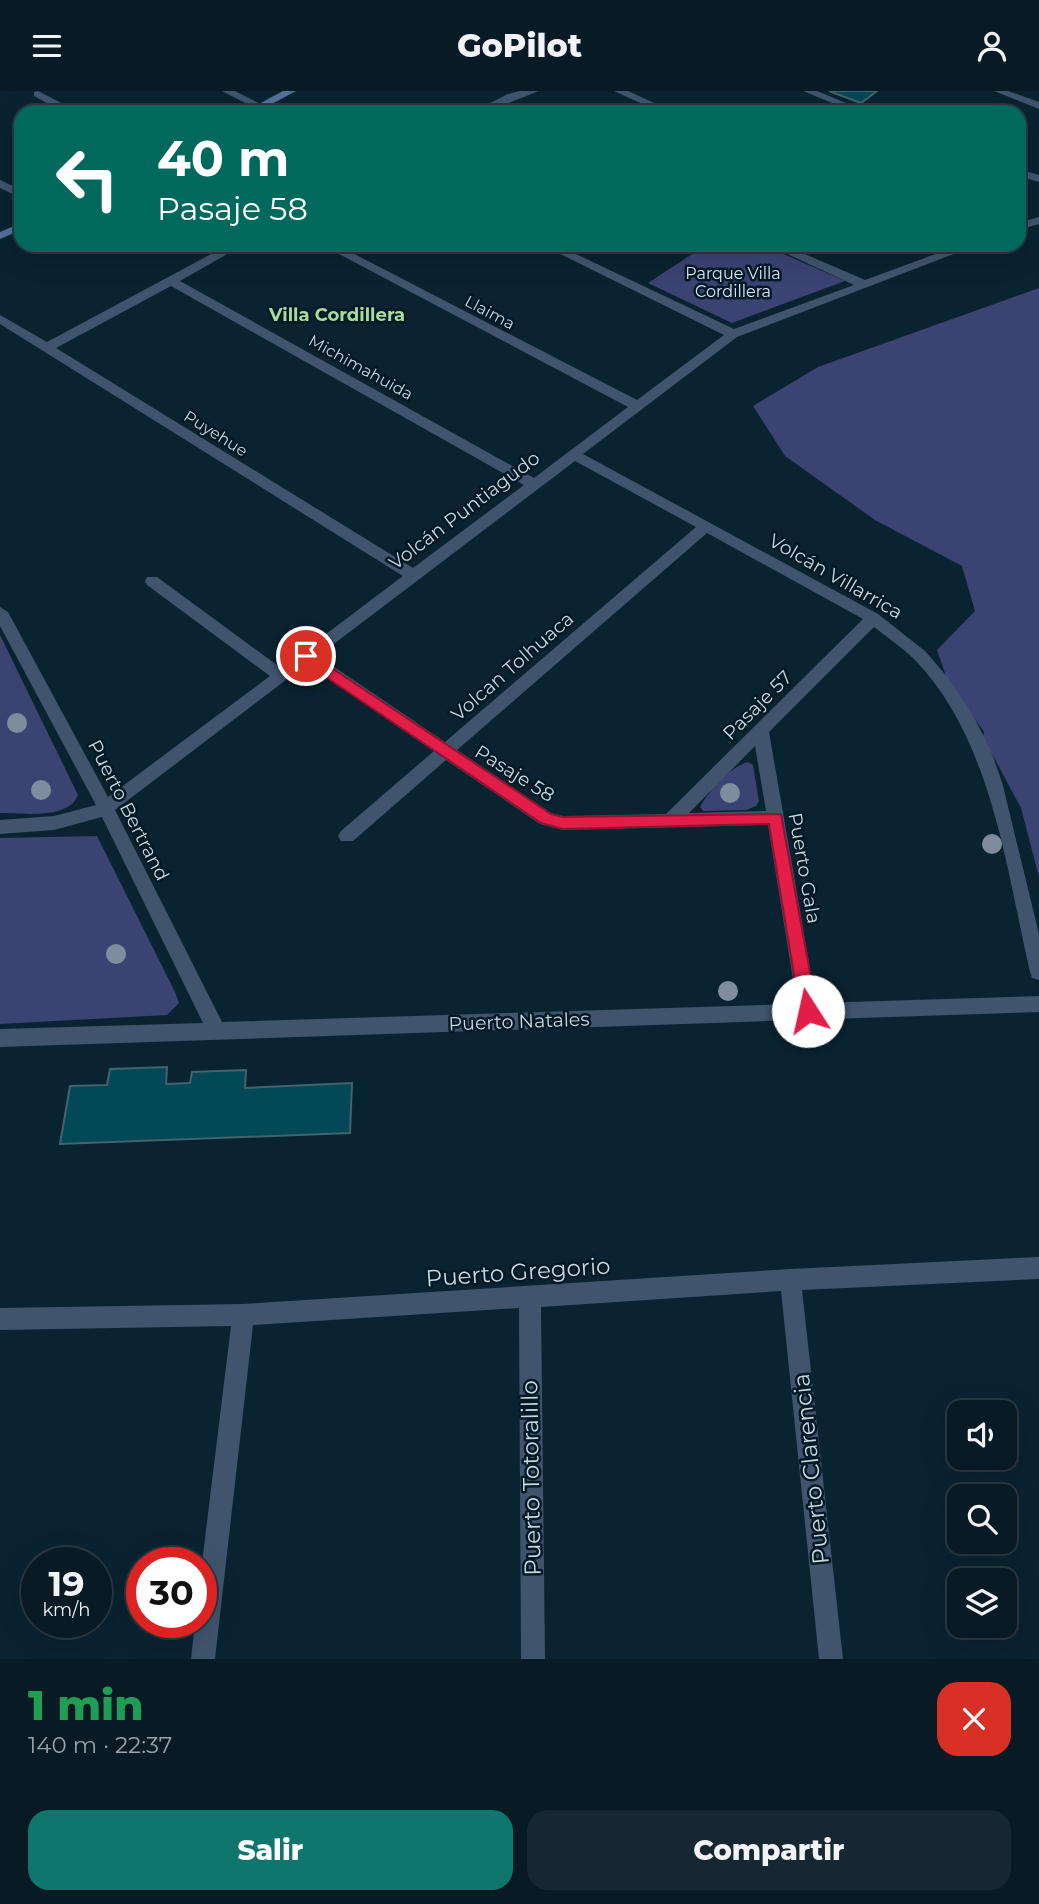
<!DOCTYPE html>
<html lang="es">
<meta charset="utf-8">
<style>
body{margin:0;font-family:Montserrat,sans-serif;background:#162731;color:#f1f3f6;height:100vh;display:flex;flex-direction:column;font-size:26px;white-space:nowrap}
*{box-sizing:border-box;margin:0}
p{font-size:23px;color:#98a1a6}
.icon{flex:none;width:38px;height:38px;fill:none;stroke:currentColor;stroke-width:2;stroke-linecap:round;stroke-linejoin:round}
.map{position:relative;height:1568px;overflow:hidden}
.details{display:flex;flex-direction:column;background:#081a24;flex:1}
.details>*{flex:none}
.hud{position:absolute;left:14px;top:14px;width:1012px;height:147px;border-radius:21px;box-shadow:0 7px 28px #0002,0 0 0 2px #293841;background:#00695c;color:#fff;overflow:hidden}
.buttons{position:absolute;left:947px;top:1309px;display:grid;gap:14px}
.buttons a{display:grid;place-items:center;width:70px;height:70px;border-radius:14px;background:#081a24;box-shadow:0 7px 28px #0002,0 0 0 2px #293841;font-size:35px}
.speed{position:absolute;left:21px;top:1456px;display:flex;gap:14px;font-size:35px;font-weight:700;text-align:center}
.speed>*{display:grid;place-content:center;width:91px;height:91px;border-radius:50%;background:#081a24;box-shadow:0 7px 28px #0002,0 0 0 2px #293841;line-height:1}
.speed small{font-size:18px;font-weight:400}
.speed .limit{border:10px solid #d22;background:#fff;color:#111}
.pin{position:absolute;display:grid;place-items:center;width:60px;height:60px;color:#fff;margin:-30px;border:4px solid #fff;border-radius:50%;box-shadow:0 2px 7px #0007}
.me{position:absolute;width:77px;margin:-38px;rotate:350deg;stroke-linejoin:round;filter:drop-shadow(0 0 5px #0008)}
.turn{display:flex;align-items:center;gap:24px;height:147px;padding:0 28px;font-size:32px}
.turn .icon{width:91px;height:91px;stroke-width:2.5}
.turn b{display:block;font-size:49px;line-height:60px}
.round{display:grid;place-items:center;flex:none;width:74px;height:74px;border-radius:21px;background:#162731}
.head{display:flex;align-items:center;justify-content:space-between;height:119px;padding:0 28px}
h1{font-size:42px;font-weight:800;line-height:52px;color:#1e9e55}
.action{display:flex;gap:14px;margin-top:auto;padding:14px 28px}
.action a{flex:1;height:80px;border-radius:21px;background:#0f766e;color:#fff;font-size:28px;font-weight:800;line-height:80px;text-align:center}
.action a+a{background:#162731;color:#f1f3f6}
header{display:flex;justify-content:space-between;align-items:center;height:91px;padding:0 28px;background:#081a24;font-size:32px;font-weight:800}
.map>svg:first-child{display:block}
</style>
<header><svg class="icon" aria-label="menu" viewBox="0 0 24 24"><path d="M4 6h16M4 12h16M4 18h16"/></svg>GoPilot<svg class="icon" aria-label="person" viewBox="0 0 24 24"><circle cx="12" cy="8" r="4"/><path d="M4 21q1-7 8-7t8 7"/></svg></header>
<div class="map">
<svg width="1039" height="1568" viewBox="0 0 1039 1568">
<rect width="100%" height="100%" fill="#0a2330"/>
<path fill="#3b4372" d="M706,154h57l82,36 -113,42 -84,-40z
M1039,197v589l-18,-69 -38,-71 1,-5 -38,-56 -9,-26 38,-39 -13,-45 -87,-46 -90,-64 -32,-50 65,-39z
M0,544l78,160c-9,25 -57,18 -78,18z
M748,671l5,3 6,36 -3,5 -10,4 -43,1 -3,-4c8,-15 31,-41 48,-45z
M97,745l78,156 4,11 -12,12 -167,9v-186z"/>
<path fill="#034856" stroke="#43636c" stroke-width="2" d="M877,0l-16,12 -32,-12z
M167,976l-1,17 24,-1 2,-11 54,-2 -1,18 107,-5 -2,50 -290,11 10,-58 37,-1 3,-16z"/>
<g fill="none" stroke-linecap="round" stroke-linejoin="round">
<path fill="#40546d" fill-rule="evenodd" d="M38,0l37,19 1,2h-13l-29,-16v-4z
M222,0h13l41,21h-13z
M520,0h19l-53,21h-14l36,-18z
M614,0h14l46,21h-14z
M803,0h14l51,21h-14z
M994,0h14l31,11v7z
M1018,78l21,6v7l-21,-6z
M0,89l21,10v8l-21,-10z
M1039,126v7l-21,6v-7z
M228,154h15l-63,36 354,197 94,-71 -306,-162h15l300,155 87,-65 -182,-90h15l177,84 120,-44 -86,-40h16l81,35 95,-35h17l-240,92 -154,117 295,160 47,37 25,29 24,37 17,34 11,31 37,152v46l-7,-2 -2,-6c-24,-104 -38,-232 -115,-312 -12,-12 -28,-23 -41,-33l-105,105 47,271 223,-7v16l-1039,35v-18l203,-6 -101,-206 -48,13 -54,4v-14l54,-4 42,-11 -96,-179v-19l8,5 100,185 162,-121 -123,-91 -2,-4 2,-4h10l124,91 122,-92 -403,-252v-9l47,27zM171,195l353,199 -111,83 -357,-220zM575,370l121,66 -251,215 -127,-86zM707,442l156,86 -197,195 -103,2 -12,-3 -94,-63zM307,573l127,87 -93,80 -3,5 3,5h12l93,-81 94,64 23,6 205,-5 29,179 -575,18 -107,-212zM755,655l11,65 -77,2z
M1039,1166v22l-237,11 41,369h-24l-38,-368 -240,16 4,352h-24l-2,-351 -266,17 -38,334h-24l4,-37h6v-51l30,-245 -231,4v-22l243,-4 547,-35z"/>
<path fill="#527199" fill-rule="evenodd" d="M283,0h13l-39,21h-13z
M21,132v7l-21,9v-7z"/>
</g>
<g fill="#7f8c9d">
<circle cx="17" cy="632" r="10"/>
<circle cx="41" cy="699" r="10"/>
<circle cx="730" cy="702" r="10"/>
<circle cx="992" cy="753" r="10"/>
<circle cx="116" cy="863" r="10"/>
<circle cx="728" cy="900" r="10"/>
</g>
<path fill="#e11d48" stroke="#92132f" stroke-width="2" d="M306,560l245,163 12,3 218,-3 36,197 -3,6 -6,2 -6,-2 -2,-6 -31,-187 -206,5 -22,-6 -240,-163 -2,-4z"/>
<g text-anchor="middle" stroke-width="5" stroke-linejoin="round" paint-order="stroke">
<g font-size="16" fill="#dee2f6" stroke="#021926">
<text x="733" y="188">Parque Villa<tspan x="733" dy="18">Cordillera</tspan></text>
</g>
<g font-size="16" fill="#c8d6df" stroke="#021926">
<text transform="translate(490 221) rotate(28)" y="6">Llaima</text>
<text transform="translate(361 276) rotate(29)" y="6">Michimahuida</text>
<text transform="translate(216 342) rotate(32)" y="6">Puyehue</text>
</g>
<g font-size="18" font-weight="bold" fill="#aadb9c" stroke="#021926">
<text x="337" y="230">Villa Cordillera</text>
</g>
<g font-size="19" fill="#c8d6df" stroke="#021926">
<text transform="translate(464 419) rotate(-37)" y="7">Volcán Puntiagudo</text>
<text transform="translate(836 485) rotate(30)" y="7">Volcán Villarrica</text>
<text transform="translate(512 575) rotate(-41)" y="7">Volcan Tolhuaca</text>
<text transform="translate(757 614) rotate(-45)" y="7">Pasaje 57</text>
<text transform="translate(515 682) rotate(32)" y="7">Pasaje 58</text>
<text transform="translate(129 719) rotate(63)" y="7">Puerto Bertrand</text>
<text transform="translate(805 777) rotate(80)" y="7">Puerto Gala</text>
<text transform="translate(519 930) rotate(-2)" y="7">Puerto Natales</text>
</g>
<g font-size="23" fill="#c8d6df" stroke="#021926">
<text transform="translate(518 1181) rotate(-4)" y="8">Puerto Gregorio</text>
<text transform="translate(811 1378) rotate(-96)" y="8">Puerto Clarencia</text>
<text transform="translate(531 1387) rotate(-91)" y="8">Puerto Totoralillo</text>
</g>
</g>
</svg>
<div class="buttons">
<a><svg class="icon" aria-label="sound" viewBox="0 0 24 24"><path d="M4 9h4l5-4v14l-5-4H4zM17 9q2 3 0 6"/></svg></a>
<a><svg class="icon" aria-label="search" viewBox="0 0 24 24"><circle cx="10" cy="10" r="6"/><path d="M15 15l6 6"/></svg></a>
<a><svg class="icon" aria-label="layers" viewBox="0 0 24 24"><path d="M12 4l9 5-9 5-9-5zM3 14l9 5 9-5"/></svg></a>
</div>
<div class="speed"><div>19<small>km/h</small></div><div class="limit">30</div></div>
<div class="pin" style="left:306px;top:565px;background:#d93025"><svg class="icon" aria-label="arrive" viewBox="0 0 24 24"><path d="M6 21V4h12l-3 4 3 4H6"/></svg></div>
<svg class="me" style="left:808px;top:920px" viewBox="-20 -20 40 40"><circle r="19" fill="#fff"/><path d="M0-13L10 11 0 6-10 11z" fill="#e11d48"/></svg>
<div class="hud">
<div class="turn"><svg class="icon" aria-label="left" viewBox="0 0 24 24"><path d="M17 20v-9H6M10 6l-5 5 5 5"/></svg><div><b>40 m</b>Pasaje 58</div></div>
</div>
</div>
<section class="details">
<div class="head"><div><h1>1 min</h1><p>140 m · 22:37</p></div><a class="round" style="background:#d93025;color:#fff"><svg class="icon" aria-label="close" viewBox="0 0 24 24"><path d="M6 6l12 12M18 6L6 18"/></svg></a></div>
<div class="action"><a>Salir</a><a>Compartir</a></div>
</section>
